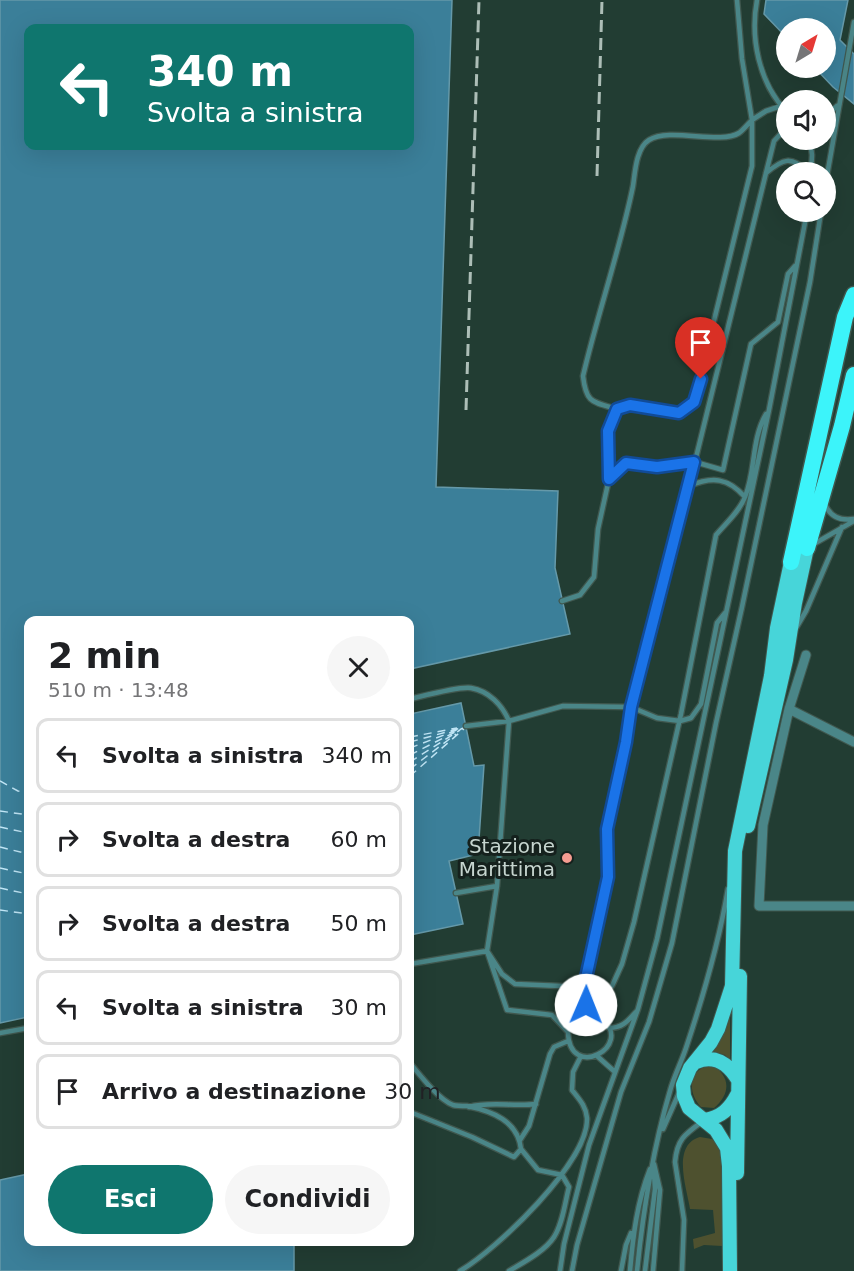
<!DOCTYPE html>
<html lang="it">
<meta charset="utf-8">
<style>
body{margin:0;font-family:"DejaVu Sans",sans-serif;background:#f6f6f6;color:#202124;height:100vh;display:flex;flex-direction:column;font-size:22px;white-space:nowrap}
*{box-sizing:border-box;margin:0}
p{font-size:20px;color:#757577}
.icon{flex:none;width:33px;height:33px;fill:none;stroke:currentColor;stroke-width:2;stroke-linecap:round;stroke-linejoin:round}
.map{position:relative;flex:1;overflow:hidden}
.panel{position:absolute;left:24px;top:616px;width:390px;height:630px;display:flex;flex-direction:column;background:#fff;border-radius:12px;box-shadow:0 6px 24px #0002}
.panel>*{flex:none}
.top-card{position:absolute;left:24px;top:24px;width:390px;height:126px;border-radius:12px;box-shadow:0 6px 24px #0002;background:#0f766e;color:#fff;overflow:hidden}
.needle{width:39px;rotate:38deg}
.buttons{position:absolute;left:776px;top:18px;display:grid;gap:12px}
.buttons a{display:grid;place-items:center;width:60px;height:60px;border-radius:50%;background:#fff;box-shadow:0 6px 24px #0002;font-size:30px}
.pin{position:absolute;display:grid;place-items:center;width:51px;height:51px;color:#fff;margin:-62px -26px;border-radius:50% 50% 50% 0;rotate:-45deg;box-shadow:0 0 6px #0007}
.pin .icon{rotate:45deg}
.me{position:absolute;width:66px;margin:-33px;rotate:1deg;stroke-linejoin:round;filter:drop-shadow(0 0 4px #0008)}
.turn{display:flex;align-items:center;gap:21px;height:126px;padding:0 24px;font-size:27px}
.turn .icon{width:78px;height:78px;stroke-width:2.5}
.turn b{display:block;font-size:42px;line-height:51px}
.round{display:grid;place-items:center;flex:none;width:63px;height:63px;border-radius:32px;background:#f6f6f6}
.summary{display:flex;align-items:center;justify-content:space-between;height:102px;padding:0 24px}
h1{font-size:36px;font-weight:700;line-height:45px}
.primary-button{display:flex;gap:12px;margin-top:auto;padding:12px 24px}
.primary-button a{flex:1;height:69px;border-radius:36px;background:#0f766e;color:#fff;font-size:24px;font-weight:700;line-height:69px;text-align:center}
.primary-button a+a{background:#f6f6f6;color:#202124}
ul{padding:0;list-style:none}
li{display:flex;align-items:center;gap:18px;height:75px;margin:0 12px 9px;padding:0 12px;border:3px solid #e0e0e0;border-radius:12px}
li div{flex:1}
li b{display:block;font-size:22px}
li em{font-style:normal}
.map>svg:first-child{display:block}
</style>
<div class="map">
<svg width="854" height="1271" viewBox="0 0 854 1271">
<rect width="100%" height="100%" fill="#223d33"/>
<path fill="#4e512f" d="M730,1011v49l-5,-5 -13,-4 8,-11z
M711,1065c20,10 20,29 3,43l-13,-1c-14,-15 -13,-38 10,-42z
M700,1137l12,2 8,8 3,23 -1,76 -18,-1 -10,4 -1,-10 22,-6 -2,-23 -23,-1c-3,-20 -19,-64 10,-72z"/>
<path fill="#3b7f99" stroke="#6599a9" stroke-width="1.5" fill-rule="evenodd" d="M0,0h452l-16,487 122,4 -3,77 15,66 -160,35v-48h-382v396l-28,6zM28,28h382v118h-382z
M766,0h82l-8,40 14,14v50l-21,-17 -18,-19h10v-40h-39v9l-22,-23z
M461,703l13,63 10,-1 -6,89 -29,7 14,63 -53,11v-221z
M28,1174v68h266v29h-294v-91z"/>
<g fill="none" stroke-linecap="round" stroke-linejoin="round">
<path stroke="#c0e5f5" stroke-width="1.5" stroke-dasharray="8 6" stroke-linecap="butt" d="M410,737l47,-9
M410,742l55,-15
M410,748l47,-18
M410,755l53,-27
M410,762l50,-32
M410,769l46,-35
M410,776l56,-49
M0,781l18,10 10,1
M0,811l28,4
M0,827l28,6
M0,847l28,7
M0,868l28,6
M0,888l28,6
M0,910l28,4"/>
<g stroke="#40584f" stroke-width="7">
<path id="lane" d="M757,0c-7,38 2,83 29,111
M825,117l12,-11
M810,140l2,15 -1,17
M766,173c17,-14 25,-18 42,-1
M825,187l29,-165
M617,409c-25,-7 -31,-6 -34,-33 15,-64 37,-126 50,-190 2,-13 3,-38 16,-46 21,-13 71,5 90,-7 4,-3 9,-9 13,-13l-10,-61 -5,-59
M609,479l17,-16 31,4 38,-5 28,8 28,-126 27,-22 10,-48 7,-8
M689,486c24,-10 39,-8 56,11
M825,504c5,13 16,17 29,15
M812,545l42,-24
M562,601l18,-6 14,-18 4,-48 11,-50 -1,-48 9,-22 13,-4 49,8 15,-11 58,-236v-46l14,-9 15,-5
M796,628l10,-17 36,-84
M410,699c13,-3 50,-13 61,-11 18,3 31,17 38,33l-12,165 -10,65 20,59 45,5 16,17c1,50 67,14 34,-13 -14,-10 -28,0 -34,13
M466,726l43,-5 54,-15 68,1 26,11 23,3 11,-3 10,-14 16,-81 8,-10
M456,893l41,-7
M410,964l77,-13 15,23 13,10 69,3 20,5 8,-6 10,-22 12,-42 47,-208 35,-179c10,-12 23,-23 29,-38 11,-27 6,-57 21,-83
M589,1015l-3,-10 -2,-18 24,-110 -1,-48 19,-87 5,-35 35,-139 23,-82 77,-313 8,-32 12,-13
M609,1028c13,0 18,-6 27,-16
M0,1033l28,-5
M597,1056l18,16
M410,1063c10,12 28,36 43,42 4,1 10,1 14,1 25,5 51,15 54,43
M469,1107c21,-6 45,0 67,-3
M410,1112l62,25 42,20 7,-8
M663,1129l16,-36
M520,1140l9,-14 21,-72 4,-7 14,-6
M521,1149l17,21 24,5
M460,1271c36,-21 129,-109 127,-153 -1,-12 -8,-19 -15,-28l1,-18 8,-16
M509,1271c15,-9 36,-20 45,-34 9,-14 11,-35 15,-50l-7,-12
M560,1271l4,-27 25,-99 49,-136 19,-70 112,-529 38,-198
M572,1271l5,-26 44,-153 28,-70 23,-79 44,-220 26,-116 68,-325 11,-70
M621,1271l5,-26 5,-12
M630,1271c3,-35 7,-69 20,-102
M637,1271c6,-60 16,-122 33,-180 4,-15 11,-28 16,-43 17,-51 33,-106 42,-159
M645,1271l10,-82 -1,-16
M653,1271l7,-81 -6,-26
M682,1271l2,-51 -9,-58c2,-23 10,-28 28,-41"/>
</g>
<g stroke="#40584f" stroke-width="11">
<path id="street" d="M806,655l-17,54 -26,116 -4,81h95
M789,709l65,33"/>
</g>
<g stroke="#40584f" stroke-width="16">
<path id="primary" d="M748,826l38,-166 9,-57 12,-55
M696,1062c18,-8 32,1 42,18
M705,1120c16,-3 25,-11 32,-25
M737,1173l3,-197
M730,1271l-1,-105 -2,-18 -11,-18 -27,-22 -5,-12 -1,-11 7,-17 21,-26 7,-13 14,-43 3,-135 36,-175 6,-48 14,-66"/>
</g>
<g stroke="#40584f" stroke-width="19">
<path id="highway" d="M807,548l35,-122 12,-51
M791,562l54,-245 9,-22"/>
</g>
<use href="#lane" stroke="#4a8688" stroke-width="4.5"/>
<use href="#street" stroke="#4a8688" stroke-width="9"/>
<use href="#primary" stroke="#47d5d9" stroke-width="14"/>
<use href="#highway" stroke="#3cf4fa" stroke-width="16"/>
<path stroke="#adbeb7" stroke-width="3" stroke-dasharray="12 6" stroke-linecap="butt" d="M597,176l5,-176
M466,410l13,-410"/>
</g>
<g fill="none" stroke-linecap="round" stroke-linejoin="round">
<g stroke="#114b97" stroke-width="15">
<path id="route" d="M586,1005l-2,-18 24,-110 -1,-48 19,-87 5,-35 63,-245 -37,5 -31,-4 -17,16 -1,-48 9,-22 13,-4 49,8 15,-11 7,-23"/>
</g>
<use href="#route" stroke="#1a73e8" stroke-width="10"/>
</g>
<circle fill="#f59c91" stroke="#15211d" stroke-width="2" cx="567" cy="858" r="6"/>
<g text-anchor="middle" stroke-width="6" stroke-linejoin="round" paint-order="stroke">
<g font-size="20" fill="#c6d5cf" stroke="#15211d" text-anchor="end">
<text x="555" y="853">Stazione<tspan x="555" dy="23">Marittima</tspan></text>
</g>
</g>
</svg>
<div class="buttons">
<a><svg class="needle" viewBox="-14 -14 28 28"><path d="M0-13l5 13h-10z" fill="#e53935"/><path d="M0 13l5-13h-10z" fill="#757577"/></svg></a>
<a><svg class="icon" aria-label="sound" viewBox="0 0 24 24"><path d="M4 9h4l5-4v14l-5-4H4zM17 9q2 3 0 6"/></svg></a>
<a><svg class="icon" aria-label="search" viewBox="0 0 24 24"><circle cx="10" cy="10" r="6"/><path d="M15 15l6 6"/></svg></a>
</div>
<div class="pin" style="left:701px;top:379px;background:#d93025"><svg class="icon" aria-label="arrive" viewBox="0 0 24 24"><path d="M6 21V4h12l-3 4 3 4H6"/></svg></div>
<svg class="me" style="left:586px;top:1005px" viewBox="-20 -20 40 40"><circle r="19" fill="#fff"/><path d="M0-13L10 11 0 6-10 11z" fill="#1a73e8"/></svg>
<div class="top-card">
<div class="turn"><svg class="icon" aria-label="left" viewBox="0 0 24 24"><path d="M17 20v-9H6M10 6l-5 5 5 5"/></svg><div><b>340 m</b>Svolta a sinistra</div></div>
</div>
<section class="panel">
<div class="summary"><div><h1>2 min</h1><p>510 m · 13:48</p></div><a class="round"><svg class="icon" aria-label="close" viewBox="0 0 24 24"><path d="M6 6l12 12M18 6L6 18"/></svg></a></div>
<ul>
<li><svg class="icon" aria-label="left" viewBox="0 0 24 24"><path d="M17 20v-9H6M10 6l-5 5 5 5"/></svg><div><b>Svolta a sinistra</b></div><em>340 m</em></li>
<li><svg class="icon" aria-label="right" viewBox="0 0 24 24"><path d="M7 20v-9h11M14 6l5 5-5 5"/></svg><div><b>Svolta a destra</b></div><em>60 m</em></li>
<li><svg class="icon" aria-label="right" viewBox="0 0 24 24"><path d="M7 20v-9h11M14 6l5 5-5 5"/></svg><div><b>Svolta a destra</b></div><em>50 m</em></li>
<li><svg class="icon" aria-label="left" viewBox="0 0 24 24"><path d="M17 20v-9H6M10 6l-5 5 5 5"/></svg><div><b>Svolta a sinistra</b></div><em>30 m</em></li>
<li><svg class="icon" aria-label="arrive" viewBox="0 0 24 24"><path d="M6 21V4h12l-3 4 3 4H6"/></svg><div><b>Arrivo a destinazione</b></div><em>30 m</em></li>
</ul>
<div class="primary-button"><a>Esci</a><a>Condividi</a></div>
</section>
</div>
